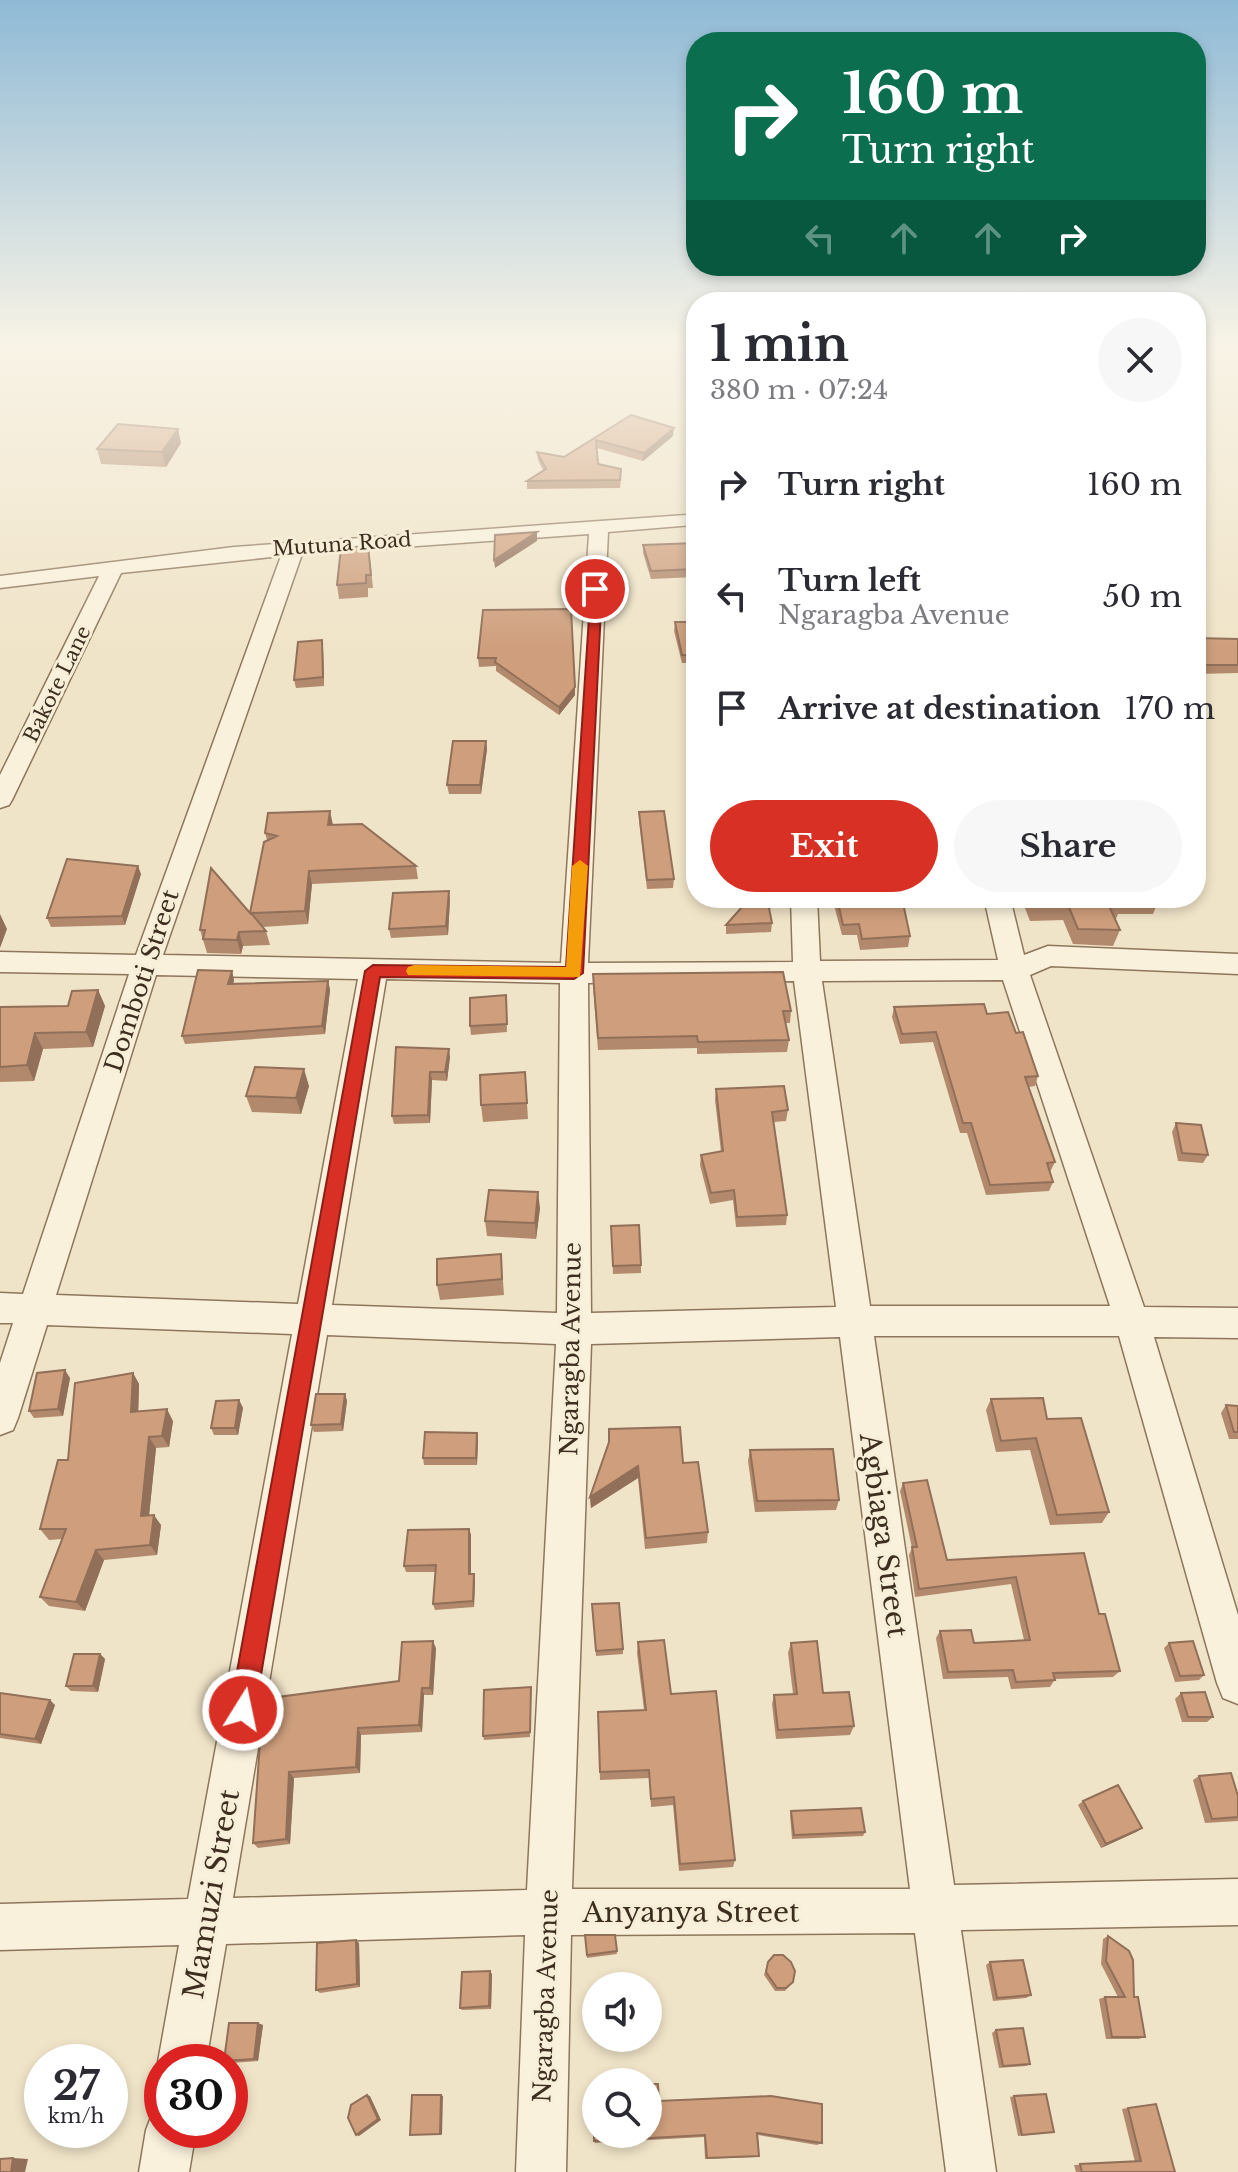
<!DOCTYPE html>
<meta charset="utf-8">
<style>
body{margin:0;font-family:"Libre Baskerville",serif;background:#f7f7f7;color:#2b2b33;height:100vh;display:flex;flex-direction:column;font-size:30px;white-space:nowrap}
*{box-sizing:border-box;margin:0}
p{font-size:26px;color:#7c7c81}
.icon{flex:none;width:44px;height:44px;fill:none;stroke:currentColor;stroke-width:2;stroke-linecap:round;stroke-linejoin:round}
.map{position:relative;flex:1;overflow:hidden}
.side{position:absolute;left:686px;top:292px;width:520px;height:616px;display:flex;flex-direction:column;background:#fff;border-radius:32px;box-shadow:0 4px 12px #0003}
.side>*{flex:none}
.top-card{position:absolute;left:686px;top:32px;width:520px;height:244px;border-radius:32px;box-shadow:0 4px 12px #0003;background:#0b6e4f;color:#fff;overflow:hidden}
.fabs{position:absolute;left:582px;top:1972px;display:grid;gap:16px}
.fabs a{display:grid;place-items:center;width:80px;height:80px;border-radius:50%;background:#fff;box-shadow:0 4px 12px #0003;font-size:40px}
.speed{position:absolute;left:24px;top:2044px;display:flex;gap:16px;font-size:40px;font-weight:700;text-align:center}
.speed>*{display:grid;place-content:center;width:104px;height:104px;border-radius:50%;background:#fff;box-shadow:0 4px 12px #0003;line-height:1}
.speed small{font-size:20px;font-weight:400}
.speed .limit{border:12px solid #d22;background:#fff;color:#111}
.pin{position:absolute;display:grid;place-items:center;width:68px;height:68px;color:#fff;margin:-34px;border:4px solid #fff;border-radius:50%;box-shadow:0 2px 8px #0007}
.me{position:absolute;width:88px;margin:-44px;rotate:10deg;stroke-linejoin:round;filter:drop-shadow(0 0 6px #0008)}
.turn{display:flex;align-items:center;gap:28px;height:168px;padding:0 24px;font-size:36px}
.turn .icon{width:104px;height:104px;stroke-width:2.5}
.turn b{display:block;font-size:56px;line-height:68px}
.lanes{display:flex;align-items:center;height:76px;padding:0 24px;background:#0003;justify-content:center;gap:40px;direction:ltr}
.lanes .off{opacity:.35}
.round{display:grid;place-items:center;flex:none;width:84px;height:84px;border-radius:42px;background:#f7f7f7}
.summary{display:flex;align-items:center;justify-content:space-between;height:136px;padding:0 24px}
h1{font-size:48px;font-weight:800;line-height:60px}
.cta{display:flex;gap:16px;margin-top:auto;padding:16px 24px}
.cta a{flex:1;height:92px;border-radius:48px;background:#d93025;color:#fff;font-size:32px;font-weight:800;line-height:92px;text-align:center}
.cta a+a{background:#f7f7f7;color:#2b2b33}
ul{padding:0;list-style:none}
li{display:flex;align-items:center;gap:24px;height:112px;padding:0 24px}
li div{flex:1}
li b{display:block;font-size:30px}
li em{font-style:normal}
.map>svg:first-child{display:block}
</style>
<div class="map">
<svg width="1238" height="2172" viewBox="0 0 1238 2172">
<rect width="100%" height="100%" fill="#f0e4c8"/>
<g fill="none" stroke-linecap="round" stroke-linejoin="round">
<g stroke="#8d765c" stroke-width="3">
<path id="street" d="M686,515l7,2 3,4 -3,4 -85,7 -20,431 205,-1 -2,-64h26l3,63 178,-1 -14,-62h26l14,57 24,-9 190,8v20l-187,-8 -21,9 114,332 94,1v30l-84,-1 84,278v89l-15,-6 -6,-15 -98,-347h-245l80,549 284,-6v46l-277,5 35,242h-50l-31,-239 -344,2 -5,237h-50l9,-237 -299,9 -20,118h-44v10l-4,-10 21,-117 -179,5v-46l188,-5 104,-565 -245,-9 -29,93 -5,12 -13,5v-72l13,-40h-13v-30l23,1 106,-320 -129,-2v-20l136,3 145,-399 -160,17 -109,227 -3,5 -9,3v-33l99,-199 -99,12v-12l234,-29zM589,534l-28,429 -398,-8 139,-401zM156,975l202,4 -60,325 -242,-9zM386,979l174,4 -3,330 -225,-8zM1003,980l107,326h-240l-48,-325zM794,981l42,326 -245,6 -3,-330zM327,1335l229,9 -29,546 -294,8zM840,1337l70,552h-338l19,-545z
M162,2109v21h34l-7,42h-50l7,-42 7,-18z"/>
</g>
<use href="#street" fill="#faf1dc" fill-rule="evenodd"/>
</g>
<path fill="#b2896c" d="M631,415l42,21 -30,25 -46,-13 1,16 23,13 -1,11 -93,1v-8l16,-11 -5,-10 -1,-8 27,5z
M181,443l-15,24 -65,-3 -4,-15z
M696,543v34l-45,2 -8,-26v-8z
M370,559l3,29h-5v9l-29,2 -2,-14z
M483,610l92,85 -16,20 -63,-44v-5l-17,1 -1,-9z
M675,622h21v41h-14l-8,-32z
M1196,638l42,1v34l-42,1z
M322,640l1,9 1,37 -28,2 -2,-8z
M486,741l1,8 -6,45h-32l-2,-9z
M639,812l35,67 -1,9 -26,1 -8,-68z
M332,825l84,41 2,13 -106,5 -4,40 -46,3 4,4 4,14 -27,1 -2,8 -34,-1 -7,-23 50,-17 17,-73 -2,-7z
M141,874l-16,51 -74,2 -4,-9z
M832,898h70l8,38 -2,11 -48,3 -3,-15h-15z
M1021,898h138v1l-6,15h-35l-3,7 5,9 -7,16 -40,-2 -10,-24 -33,1z
M450,899l-2,36 -57,3 -2,-9z
M772,923l-1,9 -45,2v-9z
M232,971l2,9 -1,4 95,-3 2,9 -5,44 -140,10 -3,-8z
M593,986l198,25 -1,12h-5l4,17 -2,12 -90,2v-6l-99,2z
M98,990l7,16 -12,41 -50,2 -9,32 -34,1v-75l68,-1z
M506,995l1,37 -36,3 -1,-9z
M894,1007l93,7 29,19 22,43 -3,10 -6,1 26,75 -5,10 3,10 -4,9 -63,4 -19,-62h-7l-27,-91 -33,2 -8,-27z
M396,1047l54,10 -3,24 -15,-1 -2,43 -36,1 -2,-8z
M525,1072l3,47 -45,3 -2,-17z
M309,1086l-8,28 -49,-2 -6,-16z
M716,1089l72,21 -2,11 -12,1 13,93 -1,10 -50,2 -3,-27 -23,4 -10,-39 1,-10 20,-3 -6,-52z
M1176,1123l32,32 -5,8 -25,-2 -6,-29z
M540,1208l-4,31 -49,-3 -2,-15z
M611,1226l30,39v8l-28,1z
M501,1254l3,41 -64,5 -3,-15z
M133,1373l6,11 -1,27 35,10 -4,26 -13,1 -7,67 12,10 -4,30 -53,5 -19,51 -36,-5 -9,-9 22,-58 -13,1 -9,-11z
M70,1378l-7,38 -29,2 -5,-7z
M345,1394l2,7 -4,30 -29,1 -3,-7z
M991,1399l56,20 62,93 -7,11 -52,2 -20,-75 -34,2 -10,-42z
M239,1400l4,8 -5,27h-24l-3,-7z
M1226,1405l12,1v33h-9l-8,-26z
M478,1440l-1,25h-53l-1,-7z
M609,1443l74,20 25,69 -1,11 -62,6 -7,-71 -47,30 -1,-11z
M750,1450l89,50 -3,10 -81,2 -7,-51z
M903,1483l44,77 137,-7 15,61 21,57 -7,6 -58,2 -5,8 -39,2 -3,-12 -65,2 -7,-41 4,-7 34,12 50,-3 -13,-56 -96,13 -6,-42 3,-7 -12,-57z
M469,1529l2,6v39h3l1,6 -1,27 -39,3 -2,-6 2,-32h-29l-2,-6z
M592,1604l31,45v5l-27,2z
M638,1642l33,52 64,166 -2,7 -54,4 -6,-66 -22,2 -2,-29 -49,2 -2,-68 46,-2 -7,-57z
M791,1643l32,50 31,33 -4,9 -74,4 -4,-35 2,-9 19,-1 -5,-41z
M1169,1643l35,32 -5,5 -24,2 -11,-34z
M436,1648l-3,47h-9l-2,37 -61,3 -1,38 -66,5 -4,66 -32,4 -5,-5 10,-144 136,-18z
M100,1654l5,5 -7,33 -27,-1 -5,-5z
M531,1692l-1,45 -46,3 -1,-4z
M0,1693l55,12 -14,39 -41,-6z
M1181,1693l32,24 -6,5h-25l-7,-23z
M1199,1776l39,20v25l-33,2 -12,-43z
M1083,1801l59,27 -6,4 -35,16 -23,-43z
M791,1811l74,21 -2,4 -71,3 -2,-24z
M585,1935h30l2,19 -30,4z
M1108,1936l26,61 11,40 -6,2h-33l-7,-40 6,-2h13l-17,-33 2,-25z
M359,1943l1,44 -40,6 -4,-3z
M768,1962l25,20 -8,9h-10l-11,-16z
M990,1962l41,33 -5,3 -33,3 -7,-36z
M492,1974l-1,35 -29,1 -2,-2z
M263,2025l-5,36 -28,2 -6,-2z
M996,2030l34,34 -4,2 -27,2 -7,-35z
M1014,2096l34,37 -30,3 -8,-39z
M659,2101l163,42 -5,2 -59,-10 1,21 -3,1 -51,2 -1,-22 -109,6 -1,-2z
M1128,2108l47,64h-99l-2,-7 61,-3 -13,-53z"/>
<path fill="#916f58" d="M674,428l-1,8 -30,25 1,-8z
M178,429l3,14 -15,24 -4,-15z
M537,532v9l-42,27 -1,-8z
M322,640l1,9 1,37 -1,-9z
M575,687v8l-16,20v-8z
M486,741l1,8 -6,45 -1,-9z
M330,811l3,14h-5z
M138,866l3,8 -16,51 -3,-9z
M309,871l3,13 -4,40 -3,-13z
M449,891l1,8 -2,36 -2,-9z
M0,914l7,15 -7,19z
M239,932l4,14 -2,8 -4,-14z
M232,971l2,9 -3,13 -3,-9z
M328,981l2,9 -5,44 -3,-8z
M98,990l7,16 -12,41 -7,-15z
M35,1033l8,16 -9,32 -7,-16z
M449,1049l1,8 -3,24 -2,-9z
M304,1069l5,17 -8,28 -5,-16z
M430,1072l2,8 -2,43 -2,-8z
M538,1192l2,16 -4,31 -1,-16z
M65,1370l5,8 -7,38 -5,-7z
M133,1373l6,11 -1,39 -7,-11z
M345,1394l2,7 -4,30 -2,-7z
M239,1400l4,8 -5,27 -3,-7z
M167,1409l6,12 -4,26 -7,-11z
M477,1433l1,7 -1,25 -1,-7z
M149,1437l7,11 -8,78 -7,-10z
M638,1466v12l-47,30 -1,-11z
M154,1515l7,10 -4,30 -7,-10z
M469,1529l2,6v45l-2,-6z
M96,1550l8,10 -19,51 -9,-9z
M474,1574l1,6 -1,27 -1,-6z
M433,1641l3,7 -3,47 -3,-7z
M100,1654l5,5 -7,33 -5,-6z
M422,1688l2,7 -2,37 -3,-7z
M50,1700l5,5 -14,39 -6,-5z
M358,1728l3,7 -1,38 -4,-6z
M289,1772l5,6 -4,66 -4,-5z
M1142,1828l-6,4 -35,16 5,-4z
M356,1940l3,3 1,44 -3,-3z
M490,1971l2,3 -1,35 -2,-3z
M258,2023l5,2 -5,36 -4,-2z
M367,2095l3,1 11,24 -22,16 -3,-1z
M441,2095l2,1 -1,39 -2,-1z
M13,2158l15,1 -3,13h-14z"/>
<path fill="#cf9f7d" stroke="#916f58" stroke-width="2" d="M631,415l43,13 -30,25 -48,-13 2,24 23,5 -1,11 -93,1 19,-12 -9,-17 27,5z
M118,424l60,5 -16,23 -65,-3z
M537,532l-43,28 1,-25z
M696,543v26l-45,2 -8,-26z
M368,546l3,29h-5v8l-29,2 4,-37z
M571,609l4,78 -16,20 -64,-45 1,-4h-18l5,-48z
M675,622h21v33h-14z
M1196,638l42,1v26h-39l-3,-6z
M322,640l1,37 -29,3 4,-38z
M453,741h33l-6,44h-33z
M330,811l-2,14 34,-1 54,42 -107,5 -4,40 -54,2 15,18 -27,1 -2,8 -34,-1 2,-9h-5l11,-62 39,45 14,-71 13,-6 -12,-3 3,-20z
M664,811l10,68 -27,1 -8,-68z
M67,859l71,7 -16,50 -75,2z
M449,891l-3,35 -57,3 4,-36z
M750,898h17l5,25 -46,2z
M837,898h65l8,38 -48,3 -3,-15 -16,1z
M1032,898h127v1l-41,-1 3,7 -12,1 11,24 -42,-1 -10,-24h-33z
M198,970l34,1 -4,13 100,-3 -6,45 -140,10z
M783,972l8,39h-8l6,29 -91,2 -1,-6 -99,2 -5,-64z
M98,990l-12,42 -51,1 -8,32 -27,2v-60l68,-1 4,-15z
M506,995l1,29 -37,2v-28z
M984,1004l3,10 21,-2 8,21 7,-1 15,44 -13,1 30,85 -8,1 6,19 -63,3 -19,-62h-8l-27,-91 -34,2 -8,-27z
M396,1047l53,2 -4,23h-15l-2,43 -36,1z
M255,1067l49,2 -8,29 -50,-2z
M525,1072l2,31 -46,2 -1,-30z
M784,1086l4,24 -16,2 15,103 -50,2 -3,-27 -23,3 -10,-38 22,-4 -7,-62z
M1176,1123l25,2 7,30 -26,-2z
M489,1190l49,2 -3,31 -50,-2z
M639,1225l2,40 -28,1 -2,-40z
M501,1254l1,25 -65,6v-26z
M65,1370l-7,39 -29,2 8,-38z
M133,1373l-2,39 36,-3 -5,27 -13,1 -8,79 13,-1 -4,30 -54,5 -20,52 -36,-5 26,-68h-26l18,-69h10l7,-77z
M316,1394h29l-4,30 -30,1z
M1043,1398l4,21 34,-1 28,94 -52,3 -21,-77 -35,3 -10,-42z
M239,1400l-4,28h-24l5,-27z
M1226,1405l12,1v26h-4z
M680,1427l3,36 15,-1 10,70 -62,6 -8,-72 -48,31 19,-55v-13z
M425,1432l52,1 -1,25h-53z
M833,1449l6,51 -82,1 -7,-51z
M927,1480l20,80 137,-7 15,61h6l15,57 -67,2 2,7 -39,2 -3,-12 -65,2 -8,-41 31,-1 3,13 56,-3 -14,-63 -97,12 -7,-42h5l-14,-64z
M469,1529v45h5l-1,27 -40,3 3,-39 -32,1 4,-36z
M619,1603l4,46 -27,2 -4,-47z
M664,1640l7,54 45,-3 19,169 -55,4 -6,-67 -23,2 -2,-29 -49,2 -2,-60 48,-2 -8,-68z
M433,1641l-3,47h-8l-3,37 -61,3 -2,39 -67,5 -3,67 -33,4 10,-144 136,-18 3,-39z
M817,1641l6,52 26,-1 5,34 -76,4 -4,-35 23,-1 -6,-51z
M1193,1641l11,34 -24,1 -11,-33z
M74,1654h26l-7,32h-27z
M531,1687l-1,45 -47,4 1,-46z
M1205,1692l8,25h-25l-7,-24z
M0,1693l50,7 -15,39 -35,-5z
M1231,1773l7,23v21l-26,2 -13,-43z
M1118,1785l24,43 -36,16 -23,-43z
M861,1808l4,24 -71,3 -3,-24z
M585,1935h30l2,16 -30,4z
M1108,1936l21,15 4,9 1,37h4l7,40h-33l-7,-40h20l-19,-36z
M356,1940l1,44 -41,6 1,-47z
M774,1955h9l8,7 4,9 -2,11 -7,6h-9l-11,-16 2,-10z
M1023,1960l8,35 -34,3 -7,-36z
M490,1971l-1,35 -29,2 2,-36z
M229,2023h29l-4,36 -30,2z
M1023,2028l7,36 -27,2 -7,-36z
M648,2084h10l1,17 112,-5 51,8v39l-65,-10 2,23 -52,2 -2,-23 -111,6 -1,-54h3v47h52z
M1046,2094l8,38 -32,3 -8,-39z
M367,2095l11,24 -22,16 -8,-17 3,-13z
M412,2095h29l-1,39 -30,1z
M1156,2104l19,68h-93l-2,-8 61,-3 -13,-53z
M13,2158l-2,14h-11v-13z"/>
<linearGradient id="sky" x2="0" y2="1"><stop stop-color="#8fbad6"/><stop offset="0.53" stop-color="#f8f3e6"/><stop offset="1" stop-color="#f8f3e6" stop-opacity="0"/></linearGradient>
<rect width="1238" height="647" fill="url(#sky)"/>
<path fill="#d93025" stroke="#8d1f18" stroke-width="2" d="M591,587l11,2 -19,384 -9,6 -194,-2 -125,733 -3,9 -9,4 -9,-4 -4,-9 135,-739 8,-6 193,2z"/>
<path fill="#f59e0b" d="M580,860l8,6 -8,111 -172,-2 -2,-4 2,-4 6,-2 152,2 6,-101z"/>
<g text-anchor="middle" stroke-width="6" stroke-linejoin="round" paint-order="stroke">
<g font-size="20" fill="#3d2e20" stroke="#f7eed8">
<text transform="translate(342 544) rotate(-4)" y="7">Mutuna Road</text>
<text transform="translate(57 684) rotate(-64)" y="7">Bakote Lane</text>
</g>
<g font-size="24" fill="#3d2e20" stroke="#f7eed8">
<text transform="translate(142 981) rotate(-72)" y="8">Domboti Street</text>
<text transform="translate(571 1349) rotate(-89)" y="8">Ngaragba Avenue</text>
<text transform="translate(546 1996) rotate(-88)" y="8">Ngaragba Avenue</text>
</g>
<g font-size="28" fill="#3d2e20" stroke="#f7eed8">
<text transform="translate(884 1535) rotate(82)" y="10">Agbiaga Street</text>
<text transform="translate(211 1894) rotate(-80)" y="10">Mamuzi Street</text>
<text x="691" y="1922">Anyanya Street</text>
</g>
</g>
</svg>
<div class="fabs">
<a><svg class="icon" aria-label="sound" viewBox="0 0 24 24"><path d="M4 9h4l5-4v14l-5-4H4zM17 9q2 3 0 6"/></svg></a>
<a><svg class="icon" aria-label="search" viewBox="0 0 24 24"><circle cx="10" cy="10" r="6"/><path d="M15 15l6 6"/></svg></a>
</div>
<div class="speed"><div>27<small>km/h</small></div><div class="limit">30</div></div>
<div class="pin" style="left:595px;top:589px;background:#d93025"><svg class="icon" aria-label="arrive" viewBox="0 0 24 24"><path d="M6 21V4h12l-3 4 3 4H6"/></svg></div>
<svg class="me" style="left:243px;top:1710px" viewBox="-20 -20 40 40"><circle r="17" fill="#d93025" stroke="#fff" stroke-width="3"/><path d="M0-11L8 9 0 5-8 9z" fill="#fff"/></svg>
<div class="top-card">
<div class="turn"><svg class="icon" aria-label="right" viewBox="0 0 24 24"><path d="M7 20v-9h11M14 6l5 5-5 5"/></svg><div><b>160 m</b>Turn right</div></div>
<div class="lanes"><svg class="icon off" aria-label="left" viewBox="0 0 24 24"><path d="M17 20v-9H6M10 6l-5 5 5 5"/></svg><svg class="icon off" aria-label="ahead" viewBox="0 0 24 24"><path d="M12 20V5M6 11l6-6 6 6"/></svg><svg class="icon off" aria-label="ahead" viewBox="0 0 24 24"><path d="M12 20V5M6 11l6-6 6 6"/></svg><svg class="icon" aria-label="right" viewBox="0 0 24 24"><path d="M7 20v-9h11M14 6l5 5-5 5"/></svg></div>
</div>
<section class="side">
<div class="summary"><div><h1>1 min</h1><p>380 m · 07:24</p></div><a class="round"><svg class="icon" aria-label="close" viewBox="0 0 24 24"><path d="M6 6l12 12M18 6L6 18"/></svg></a></div>
<ul>
<li><svg class="icon" aria-label="right" viewBox="0 0 24 24"><path d="M7 20v-9h11M14 6l5 5-5 5"/></svg><div><b>Turn right</b></div><em>160 m</em></li>
<li><svg class="icon" aria-label="left" viewBox="0 0 24 24"><path d="M17 20v-9H6M10 6l-5 5 5 5"/></svg><div><b>Turn left</b><p>Ngaragba Avenue</p></div><em>50 m</em></li>
<li><svg class="icon" aria-label="arrive" viewBox="0 0 24 24"><path d="M6 21V4h12l-3 4 3 4H6"/></svg><div><b>Arrive at destination</b></div><em>170 m</em></li>
</ul>
<div class="cta"><a>Exit</a><a>Share</a></div>
</section>
</div>
